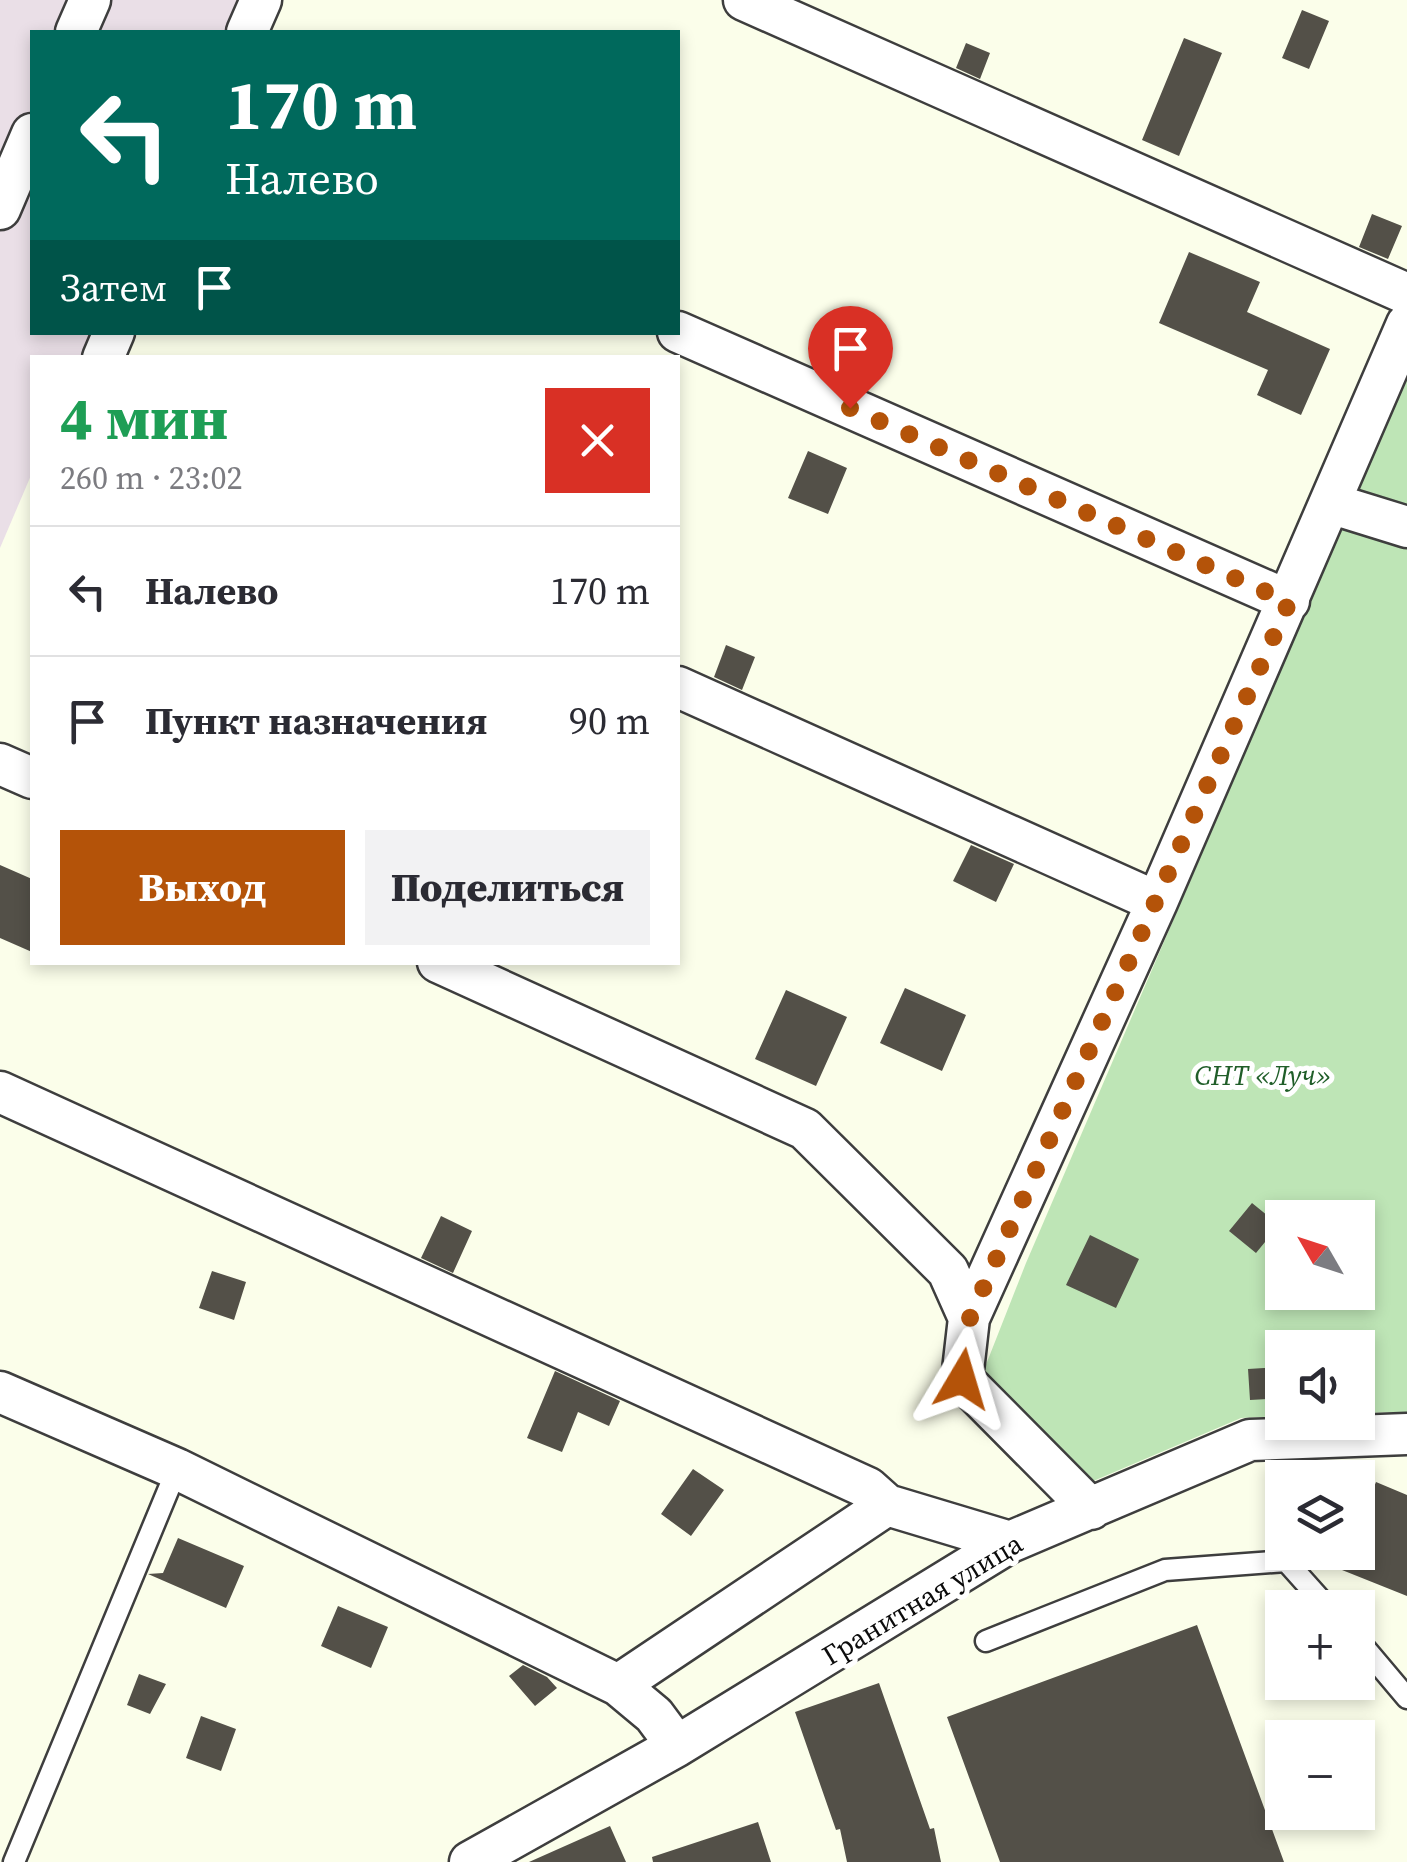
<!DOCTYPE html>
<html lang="ru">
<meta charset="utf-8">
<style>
body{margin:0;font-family:"Source Serif 4",serif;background:#f2f2f3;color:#2b2b33;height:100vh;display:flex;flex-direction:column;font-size:38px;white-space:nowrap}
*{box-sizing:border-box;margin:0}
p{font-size:32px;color:#7c7c81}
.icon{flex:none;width:55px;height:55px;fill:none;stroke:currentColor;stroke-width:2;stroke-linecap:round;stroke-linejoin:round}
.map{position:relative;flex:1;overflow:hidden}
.side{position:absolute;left:30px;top:355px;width:650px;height:610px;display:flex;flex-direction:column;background:#fff;border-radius:0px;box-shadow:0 5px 15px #0003}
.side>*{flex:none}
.guide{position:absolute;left:30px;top:30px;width:650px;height:305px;border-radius:0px;box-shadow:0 5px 15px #0003;background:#00695c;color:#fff;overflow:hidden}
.needle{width:65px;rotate:309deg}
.fabs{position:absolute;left:1265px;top:1200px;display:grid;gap:20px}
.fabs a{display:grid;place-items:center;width:110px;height:110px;border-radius:0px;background:#fff;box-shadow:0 5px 15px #0003;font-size:50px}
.pin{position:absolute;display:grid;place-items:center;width:85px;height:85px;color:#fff;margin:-102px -42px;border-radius:50% 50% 50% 0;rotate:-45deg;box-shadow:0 0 10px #0007}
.pin .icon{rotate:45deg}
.me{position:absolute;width:110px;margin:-55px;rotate:7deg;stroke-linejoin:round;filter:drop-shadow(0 0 8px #0008)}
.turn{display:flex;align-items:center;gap:35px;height:210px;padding:0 30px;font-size:45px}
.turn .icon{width:130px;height:130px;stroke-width:2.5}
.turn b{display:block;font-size:70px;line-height:85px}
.then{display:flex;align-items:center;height:95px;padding:0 30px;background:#0003;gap:20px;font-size:38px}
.round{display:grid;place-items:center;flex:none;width:105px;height:105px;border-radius:0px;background:#f2f2f3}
.overview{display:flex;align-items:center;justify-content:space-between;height:170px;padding:0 30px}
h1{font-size:60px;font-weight:800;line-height:75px;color:#1e9e55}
.action{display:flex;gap:20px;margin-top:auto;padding:20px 30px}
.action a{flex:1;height:115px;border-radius:0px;background:#b45309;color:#fff;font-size:40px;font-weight:800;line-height:115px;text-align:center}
.action a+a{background:#f2f2f3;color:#2b2b33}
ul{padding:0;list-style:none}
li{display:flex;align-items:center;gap:30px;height:130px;padding:0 30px;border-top:2px solid #e1e1e2}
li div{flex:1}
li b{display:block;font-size:38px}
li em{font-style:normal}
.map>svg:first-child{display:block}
</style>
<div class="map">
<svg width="1407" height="1862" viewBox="0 0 1407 1862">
<rect width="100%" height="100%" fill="#fbfeea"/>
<path fill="#eadfe7" d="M0,0h239l-14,32h-193v300l62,1 -11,24 -51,1v115l-32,75z"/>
<path fill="#bee5b6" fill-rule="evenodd" d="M1407,376v1036l-49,1v-65h-76v68l-41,2 -150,64 -113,-97 48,-122zM1282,1218h76v74h-76z"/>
<path fill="#535048" d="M1302,10l27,11 -20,48 -27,-11z
M1184,38l38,15 -43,103 -37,-16z
M966,43l24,10 -10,26 -24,-11z
M1372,214l30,12 -14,33 -29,-12z
M1189,252l71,30 -13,30 83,37 -29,66 -44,-20 11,-25 -109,-47z
M808,451l39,17 -19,46 -40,-16z
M726,645l29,12 -13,33 -28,-13z
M971,845l43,19 -18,38 -43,-21z
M0,865l32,14v73l-32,-14z
M905,988l61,27 -24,56 -62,-28z
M786,990l61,27 -31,69 -61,-27z
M1252,1203l27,22 -23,28 -27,-22z
M441,1216l31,15 -19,42 -32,-15z
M1090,1235l49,24 -23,49 -50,-23z
M212,1271l34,11 -12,38 -35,-12z
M1282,1367v31l-32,2 -2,-31z
M555,1371l65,30 -11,25 -31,-14 -16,40 -35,-14z
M693,1469l31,21 -33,46 -30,-22z
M1376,1482l31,13v101l-105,-42 56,-2v-26z
M178,1538l66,28 -18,42 -78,-34 15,-1z
M338,1606l50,21 -17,41 -50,-22z
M1197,1625l87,237h-284l-53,-145z
M523,1665l24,12 10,11 -22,18 -26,-30z
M139,1674l27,10 -16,30 -23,-9z
M879,1683l51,146 4,-1 7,34h-94l-7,-33 -4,1 -41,-118z
M201,1716l35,13 -15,42 -35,-13z
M758,1822l13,40h-118l-1,-5z
M610,1826l16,36h-97z"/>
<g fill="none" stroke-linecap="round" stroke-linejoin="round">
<g stroke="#3e3e3e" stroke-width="25">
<path id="lane" d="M1358,1640l49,58
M986,1641l179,-71 121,-9 42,47
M14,1862l163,-393"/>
</g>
<g stroke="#3e3e3e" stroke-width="45">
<path id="street" d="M744,0l663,294
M76,32l14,-32
M247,32l14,-32
M0,209l32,-75
M678,332l611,269
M103,358l11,-26
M1349,509l58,18
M678,687l479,215
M0,764l32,14
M438,962l367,167 143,142 21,47
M0,1092l868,396 19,17
M0,1392l177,77 441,216 36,30 23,31
M1091,1509l-129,-130 7,-61 188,-416 250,-578
M618,1685l269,-180 123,37
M470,1862l207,-116 333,-204 240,-102 157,-6"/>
</g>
<use href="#lane" stroke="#fff" stroke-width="20"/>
<use href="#street" stroke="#fff" stroke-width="40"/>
</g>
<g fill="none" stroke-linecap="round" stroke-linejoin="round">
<path stroke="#b45309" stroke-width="18" stroke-dasharray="0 32.4" d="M850,408l439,194 -319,716 -8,61"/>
</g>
<g text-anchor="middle" stroke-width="10" stroke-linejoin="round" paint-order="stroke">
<g font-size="28" font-style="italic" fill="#205e29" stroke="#fff">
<text x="1263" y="1085">СНТ «Луч»</text>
</g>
<g font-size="28" fill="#0b0b0b" stroke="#fff">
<text transform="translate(922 1599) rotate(-31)" y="10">Гранитная улица</text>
</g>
</g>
</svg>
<div class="fabs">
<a><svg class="needle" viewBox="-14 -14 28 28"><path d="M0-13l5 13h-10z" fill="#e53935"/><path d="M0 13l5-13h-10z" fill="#7c7c81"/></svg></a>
<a><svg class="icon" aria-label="sound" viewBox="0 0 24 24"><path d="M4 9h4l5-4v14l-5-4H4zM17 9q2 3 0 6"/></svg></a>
<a><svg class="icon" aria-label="layers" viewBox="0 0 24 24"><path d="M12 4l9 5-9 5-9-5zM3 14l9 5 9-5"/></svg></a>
<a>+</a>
<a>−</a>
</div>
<div class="pin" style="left:850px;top:408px;background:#d93025"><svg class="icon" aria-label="arrive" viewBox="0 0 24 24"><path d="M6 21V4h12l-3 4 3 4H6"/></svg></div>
<svg class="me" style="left:962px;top:1379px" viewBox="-20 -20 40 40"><path d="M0-17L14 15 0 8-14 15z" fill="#b45309" stroke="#fff" stroke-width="4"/></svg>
<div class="guide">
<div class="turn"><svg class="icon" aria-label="left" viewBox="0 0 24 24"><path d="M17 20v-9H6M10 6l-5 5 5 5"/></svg><div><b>170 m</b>Налево</div></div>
<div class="then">Затем<svg class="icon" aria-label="arrive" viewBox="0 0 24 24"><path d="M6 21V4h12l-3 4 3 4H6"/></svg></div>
</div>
<section class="side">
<div class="overview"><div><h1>4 мин</h1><p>260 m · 23:02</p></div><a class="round" style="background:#d93025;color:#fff"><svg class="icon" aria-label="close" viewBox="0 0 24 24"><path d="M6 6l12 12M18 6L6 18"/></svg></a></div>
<ul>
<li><svg class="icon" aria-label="left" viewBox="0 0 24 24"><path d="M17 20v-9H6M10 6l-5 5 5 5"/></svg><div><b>Налево</b></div><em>170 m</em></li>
<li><svg class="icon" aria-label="arrive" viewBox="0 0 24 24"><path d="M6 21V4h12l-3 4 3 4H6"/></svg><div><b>Пункт назначения</b></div><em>90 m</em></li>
</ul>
<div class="action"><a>Выход</a><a>Поделиться</a></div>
</section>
</div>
